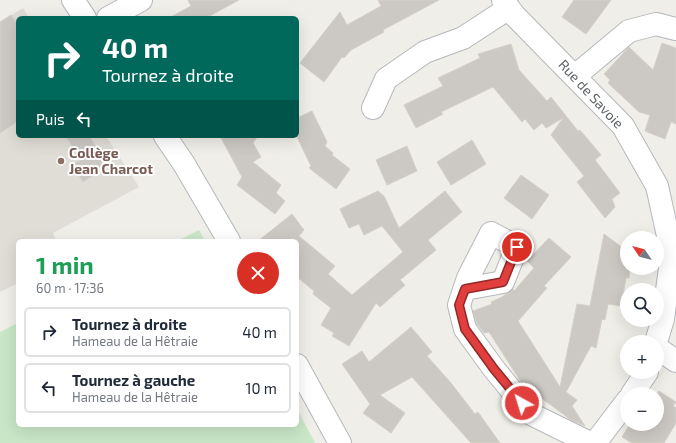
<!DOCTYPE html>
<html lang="fr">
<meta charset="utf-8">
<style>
body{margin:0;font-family:"Exo 2",sans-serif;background:#f2f2f3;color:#1f2937;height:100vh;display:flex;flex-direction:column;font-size:15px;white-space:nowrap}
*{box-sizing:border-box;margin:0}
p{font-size:13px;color:#747a83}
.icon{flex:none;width:22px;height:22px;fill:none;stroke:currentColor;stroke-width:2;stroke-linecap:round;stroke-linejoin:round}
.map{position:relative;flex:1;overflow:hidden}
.details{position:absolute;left:16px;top:239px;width:283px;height:188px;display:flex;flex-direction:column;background:#fff;border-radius:6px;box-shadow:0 4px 16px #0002}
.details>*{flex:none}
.guide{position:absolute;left:16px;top:16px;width:283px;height:122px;border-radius:6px;box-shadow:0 4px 16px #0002;background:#00695c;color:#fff;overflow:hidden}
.needle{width:26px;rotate:305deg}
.controls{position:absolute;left:620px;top:231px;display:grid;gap:8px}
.controls a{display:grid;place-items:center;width:44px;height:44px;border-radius:50%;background:#fff;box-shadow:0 4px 16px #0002;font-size:20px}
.pin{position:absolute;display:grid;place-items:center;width:34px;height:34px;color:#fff;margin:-17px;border:2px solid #fff;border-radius:50%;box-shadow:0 1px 4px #0007}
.me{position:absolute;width:44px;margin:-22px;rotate:321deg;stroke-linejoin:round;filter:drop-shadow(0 0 3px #0008)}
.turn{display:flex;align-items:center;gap:14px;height:84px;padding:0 20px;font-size:18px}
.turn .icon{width:52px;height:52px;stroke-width:2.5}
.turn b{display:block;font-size:28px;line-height:34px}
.then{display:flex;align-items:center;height:38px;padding:0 20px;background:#0003;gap:8px;font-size:15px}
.round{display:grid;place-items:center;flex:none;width:42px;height:42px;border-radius:21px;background:#f2f2f3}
.summary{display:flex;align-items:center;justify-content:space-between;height:68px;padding:0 20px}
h1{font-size:24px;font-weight:700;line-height:30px;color:#1e9e55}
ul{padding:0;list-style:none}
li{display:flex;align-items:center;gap:12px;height:50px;margin:0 8px 6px;padding:0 12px;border:2px solid #e0e1e3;border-radius:6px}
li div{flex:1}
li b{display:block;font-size:15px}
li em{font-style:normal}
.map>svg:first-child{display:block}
</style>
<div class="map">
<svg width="676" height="443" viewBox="0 0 676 443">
<rect width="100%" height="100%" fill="#f0eee8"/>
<path fill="#e0ddd6" d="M23,8l6,10h-11v118h88l33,51 -86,46 3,8h-38v42l-18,9v-270z"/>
<path fill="#c9e6c7" d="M199,230l6,11h-28z
M18,323v102h279v-16l18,34h-315v-111z"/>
<path fill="#ccc9c4" stroke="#d5d0c7" d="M188,0h51l-33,18h-37l22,-12z
M378,0h61l-56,30 1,2 -33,18 -7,8 -2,-1 -18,25 -24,-19 40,-51 7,13 34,-19z
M574,0h37l-25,34 -24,-17z
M11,15l7,11v95l-18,12v-111z
M662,43l14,5v76l-5,-2 -6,17 -20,-8 5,-16 -11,-3 -31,-29 2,-3 -6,-6 25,-27 24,23z
M511,44l8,26 28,31 4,-4 27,34 2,-1 21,25 -6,5 25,33 -8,6 3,8 -10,11 -28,-36 7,-6 -33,-41 12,-17 -17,10 -4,-5 -8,7 -9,-11 -3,3 -29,-35 -52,25 2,2 -27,14 -12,-23 39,-19 -5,-8 42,-20 -2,-4z
M312,111l15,31 -2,4 8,7 -1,2 18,14 -14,20 -27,-21 2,-2 -14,-29v-19z
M66,136h23l19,30 -25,16 -11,-17 9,-5z
M220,136h38l-5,7 8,14 -8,5 28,23 -5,8 9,8 -10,13 -38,-29 5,-8z
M472,140l14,24 -35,21 -14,-23z
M407,146l10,25 -30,14 -11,-25z
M521,175l28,20 -17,24 -28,-21z
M378,191l6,5 15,32 46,-37 17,21 -34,28 8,10 -36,30 5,5 -25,22 -4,-4 -27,43 -17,-10 2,-3 -13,-8 10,-17 -18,-14 1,-3 -17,-14v-38l-2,2h-37l34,-27 12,16 -5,6 36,30 -7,8 24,21 51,-43 -21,-26 -18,9 -5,-11 -10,4 -9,-19z
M604,234l23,17v17h3l-1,10h-3l-5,28 -13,-2 -3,16 -3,-1 -6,29 -5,-2 -25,46 11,8 -5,6 13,20 -14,-6 -31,-23 -2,3 -8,-7 -9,-11 -32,-50 -5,1 -7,-9 -4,-13 19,-7 -1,-2 11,-5 11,-8 1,2 20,-23 -7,-7 22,-23 22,19 -27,29 3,2 -29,33 42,66 17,-83 13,2z
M411,327l21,25 -5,4 24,27 24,31 3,-2 22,31h-29l-59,-66 -32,18 25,18 -14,20 -28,-20 7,-9 -28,-40 20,-13 7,11z
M659,391l17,11 -3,4 3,2v15l-12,20h-32l-10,-6 8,-13h27v-30z"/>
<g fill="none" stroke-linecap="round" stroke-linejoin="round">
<g stroke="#b5b8bc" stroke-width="24">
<path id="street" d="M503,0l11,15 109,111 34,60 15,68 -9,65 -7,23
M108,18l33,-18
M575,76l54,-45 27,-7 20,5
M373,108l13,-29 39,-27 38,-14 46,-30
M465,289l38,-7 14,-35 -26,-14 -23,45 -9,27 6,24 29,40 37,45 59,29
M657,348l19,13
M632,394l15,-22
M595,443l32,-42"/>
</g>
<g stroke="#b4b8bb" stroke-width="24">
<path id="secondary" d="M73,0l12,18
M165,136l19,28 45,77
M297,365l43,78"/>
</g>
<use href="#street" stroke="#fff" stroke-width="22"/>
<use href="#secondary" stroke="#fff" stroke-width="22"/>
</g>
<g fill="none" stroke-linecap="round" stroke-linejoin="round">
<g stroke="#922928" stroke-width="10">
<path id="route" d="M517,247l-14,35 -38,7 -6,16 6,24 29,40 28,34"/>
</g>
<use href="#route" stroke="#e13f3e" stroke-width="7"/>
</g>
<circle fill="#8d6e63" stroke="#fff" stroke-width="1.5" cx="61" cy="161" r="4"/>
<g text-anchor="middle" stroke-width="4" stroke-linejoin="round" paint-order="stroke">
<g font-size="14" fill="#5f6467" stroke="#fff">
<text transform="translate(591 94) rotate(47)" y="5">Rue de Savoie</text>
</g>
<g font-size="14" font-weight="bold" fill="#785e54" stroke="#fff" text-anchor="start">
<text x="69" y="158">Collège<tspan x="69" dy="16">Jean Charcot</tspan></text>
</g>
</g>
</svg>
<div class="controls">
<a><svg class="needle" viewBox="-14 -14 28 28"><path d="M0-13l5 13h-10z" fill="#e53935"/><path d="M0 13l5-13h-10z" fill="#747a83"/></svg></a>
<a><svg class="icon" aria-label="search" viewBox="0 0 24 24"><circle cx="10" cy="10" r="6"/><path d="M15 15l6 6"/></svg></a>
<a>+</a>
<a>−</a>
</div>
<div class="pin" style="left:517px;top:247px;background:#d93025"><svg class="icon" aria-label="arrive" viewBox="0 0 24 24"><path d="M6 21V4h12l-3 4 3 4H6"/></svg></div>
<svg class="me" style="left:522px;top:403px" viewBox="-20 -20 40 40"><circle r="17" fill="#e13f3e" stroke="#fff" stroke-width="3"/><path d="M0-11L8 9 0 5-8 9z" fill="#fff"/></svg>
<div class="guide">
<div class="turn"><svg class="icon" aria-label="right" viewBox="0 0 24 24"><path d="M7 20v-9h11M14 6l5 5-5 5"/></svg><div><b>40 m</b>Tournez à droite</div></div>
<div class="then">Puis<svg class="icon" aria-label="left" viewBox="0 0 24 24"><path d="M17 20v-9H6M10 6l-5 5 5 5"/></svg></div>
</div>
<section class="details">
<div class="summary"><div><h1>1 min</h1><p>60 m · 17:36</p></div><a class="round" style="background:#d93025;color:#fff"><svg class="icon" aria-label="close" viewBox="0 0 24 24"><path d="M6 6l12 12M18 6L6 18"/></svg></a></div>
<ul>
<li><svg class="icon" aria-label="right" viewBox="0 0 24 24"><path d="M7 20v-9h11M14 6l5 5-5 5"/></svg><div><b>Tournez à droite</b><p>Hameau de la Hêtraie</p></div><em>40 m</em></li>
<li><svg class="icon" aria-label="left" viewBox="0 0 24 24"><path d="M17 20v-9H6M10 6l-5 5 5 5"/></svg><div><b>Tournez à gauche</b><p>Hameau de la Hêtraie</p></div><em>10 m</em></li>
</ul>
</section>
</div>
